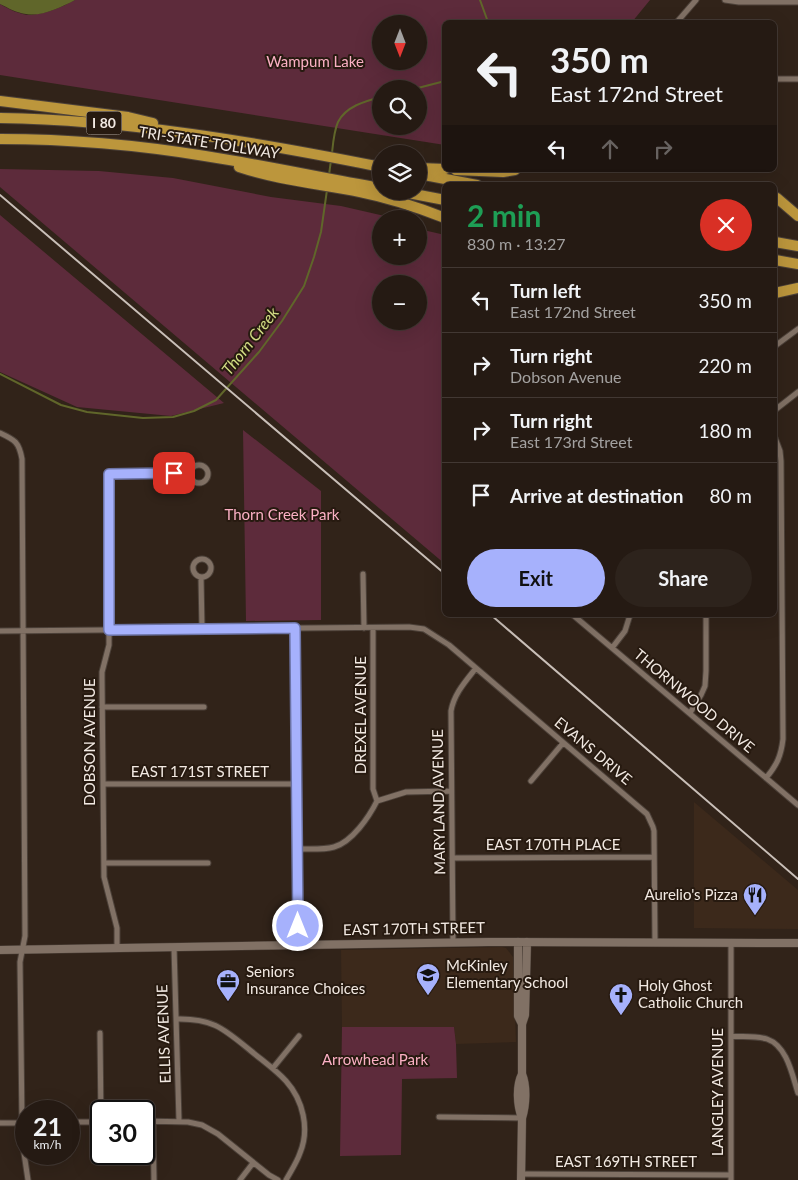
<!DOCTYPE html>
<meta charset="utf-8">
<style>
body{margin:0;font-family:Lato,sans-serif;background:#2d231c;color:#f1f3f6;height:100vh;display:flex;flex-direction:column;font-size:19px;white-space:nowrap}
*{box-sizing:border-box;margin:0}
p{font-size:16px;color:#a3a1a0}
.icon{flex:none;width:28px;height:28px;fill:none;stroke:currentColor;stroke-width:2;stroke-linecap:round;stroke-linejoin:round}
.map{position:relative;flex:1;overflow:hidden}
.sheet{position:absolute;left:442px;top:182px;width:335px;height:435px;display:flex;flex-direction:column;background:#251a13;border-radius:8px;box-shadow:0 5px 20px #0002,0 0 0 1px #423833}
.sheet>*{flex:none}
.guide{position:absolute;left:442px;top:20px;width:335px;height:152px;border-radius:8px;box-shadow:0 5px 20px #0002,0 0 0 1px #423833;background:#251a13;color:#f1f3f6;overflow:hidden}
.needle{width:32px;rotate:180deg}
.buttons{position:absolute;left:372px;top:15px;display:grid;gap:10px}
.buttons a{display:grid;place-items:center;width:55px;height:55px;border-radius:50%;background:#251a13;box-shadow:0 5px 20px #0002,0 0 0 1px #423833;font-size:25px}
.speed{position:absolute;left:15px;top:1100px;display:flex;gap:10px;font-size:25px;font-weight:700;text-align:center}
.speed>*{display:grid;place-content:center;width:65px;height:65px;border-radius:50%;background:#251a13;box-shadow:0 5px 20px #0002,0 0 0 1px #423833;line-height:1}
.speed small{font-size:12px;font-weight:400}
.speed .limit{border:2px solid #111;border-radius:8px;background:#fff;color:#111}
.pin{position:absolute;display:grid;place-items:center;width:42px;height:42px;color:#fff;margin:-21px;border-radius:10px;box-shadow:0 2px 8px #0006}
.me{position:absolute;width:55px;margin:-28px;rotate:0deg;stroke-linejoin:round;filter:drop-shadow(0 0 4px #0008)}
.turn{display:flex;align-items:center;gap:18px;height:105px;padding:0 25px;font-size:22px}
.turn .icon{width:65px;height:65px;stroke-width:2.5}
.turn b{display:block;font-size:35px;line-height:42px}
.lanes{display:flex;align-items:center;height:48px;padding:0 25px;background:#0003;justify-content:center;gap:25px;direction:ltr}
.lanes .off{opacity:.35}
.round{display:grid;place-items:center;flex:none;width:52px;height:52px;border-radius:26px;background:#2d231c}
.overview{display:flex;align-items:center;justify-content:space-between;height:85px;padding:0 25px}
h1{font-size:30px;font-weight:700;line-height:38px;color:#1e9e55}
.primary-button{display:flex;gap:10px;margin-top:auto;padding:10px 25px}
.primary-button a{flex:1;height:58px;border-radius:30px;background:#a6b1fc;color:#111;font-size:20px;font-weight:700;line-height:58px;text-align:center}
.primary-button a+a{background:#2d231c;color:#f1f3f6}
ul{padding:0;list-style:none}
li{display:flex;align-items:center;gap:15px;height:65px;padding:0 25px;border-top:1px solid #423833}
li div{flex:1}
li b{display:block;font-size:19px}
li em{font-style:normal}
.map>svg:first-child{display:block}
</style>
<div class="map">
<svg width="798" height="1180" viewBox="0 0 798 1180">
<rect width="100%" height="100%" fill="#312319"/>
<path fill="#3c291b" d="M694,802l104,88v39l-104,-1z
M502,947l4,1 7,9 3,85 -60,2 -2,-17h-112l-1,-77z"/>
<path fill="#5d2b3b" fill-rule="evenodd" d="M75,0h575l-18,22h-187v123l-445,-70v-71c8,5 21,11 30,11 16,-1 32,-8 45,-15zM381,24h38v37h-38zM381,89h38v37h-38z
M0,169l99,2 74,7 98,19 70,9 48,11 2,2h-10v37h38v-27l26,6v329l-445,-377zM381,284h38v37h-38z
M0,215l224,188 -53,13 -94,-9 -77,-35z
M243,430l78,61v129l-75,1z
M342,1027h112l2,17 1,34 -55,1 -1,76 -61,1z"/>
<path fill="#60662a" d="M0,0h75c-13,7 -34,17 -49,14 -9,-1 -18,-6 -26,-10z"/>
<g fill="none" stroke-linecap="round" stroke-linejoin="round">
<path stroke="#60662a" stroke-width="2" d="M480,0l8,22
M414,89l31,-8
M332,153c1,-10 2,-22 6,-31 8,-16 28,-21 43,-25
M329,175l2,-15
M0,374l61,31 26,7 56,6 30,-1 21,-6 22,-11 43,-48 23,-31 22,-35 10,-29 7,-25 6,-42"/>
<g stroke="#4c4139" stroke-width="7">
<path id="street" d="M725,0l14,2h59
M677,22l19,-22
M775,79h23
M775,346l23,-17
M775,410l23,-18
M0,433c15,7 19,9 22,26l3,477 -5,26 2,161 2,30 4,27
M190 474a9 9 0 1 1 18 0a9 9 0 1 1-18 0Z
M193 568a9 9 0 1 1 18 0a9 9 0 1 1-18 0Z
M363,574l1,54
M201,577l1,52
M573,615l225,190
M295,628l3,221v96
M373,628v161l4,12
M0,631l409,-4 15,2 25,16 198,169 6,13 1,4 1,112
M612,648l13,-17 5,-16
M102,707h102
M690,713l11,-18 4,-9 1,-15v-56
M766,778c11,-13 15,-22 17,-39l-2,-278 -1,-10 -5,-13
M531,781l32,-38
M103,784h194
M298,849c12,0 25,1 36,-2 18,-5 35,-30 43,-46l29,-9 45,-1
M452,858l202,-1
M104,863h104
M453,942l-2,-231c3,-17 14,-29 25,-43
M174,947l5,174
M117,948v-20l-13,-51 -2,-197v-8l7,-27v-171l81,-1
M176,1019c37,-1 48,10 75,32 12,10 25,19 35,30 17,19 24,48 14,72 -3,9 -9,18 -14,27
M100,1033l1,89
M731,1036c9,1 27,0 36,3 20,7 25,35 31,54
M273,1068l26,-32
M439,1117l83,1
M144,1121l44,1 14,3 16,9 51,41 9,5
M153,1121l1,59
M69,1122h32
M0,1123h26
M521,1174l210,1
M240,1180l13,-17
M731,1180v-237"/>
</g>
<g stroke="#4c4139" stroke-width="9">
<path id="secondary" d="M518,942v74l4,8
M0,950l488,-8 310,1
M522,1074c-6,12 -5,31 0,44
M521,1180l1,-62c4,-13 5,-32 0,-44v-50l3,-9 2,-73"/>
</g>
<g stroke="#4c4139" stroke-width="12">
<path id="highway" d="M0,101l128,16 25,6
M0,118c129,2 255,24 381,49
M0,139c68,0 138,6 205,17 59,9 117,22 176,32
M239,167c39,13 81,17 121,25 30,6 57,15 85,26
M419,168l26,1
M456,170l47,2 12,-2
M419,174l58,11
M398,191l47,9
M777,198l21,18
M775,242l23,4
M775,260l23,4
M775,293l23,-5"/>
</g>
<use href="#street" stroke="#817165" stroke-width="5"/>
<use href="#secondary" stroke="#817165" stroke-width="8"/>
<use href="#highway" stroke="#bc963c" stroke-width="10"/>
<path stroke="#c9bfb8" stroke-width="2" d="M0,195l445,379
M491,615l307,264"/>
</g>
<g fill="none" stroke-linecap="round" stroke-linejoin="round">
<g stroke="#6c73a4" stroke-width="12">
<path id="route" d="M174,473l-65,1v156l186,-2 3,298"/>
</g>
<use href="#route" stroke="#a6b1fc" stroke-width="9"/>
</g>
<defs>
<g id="restaurant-pin" transform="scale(1.25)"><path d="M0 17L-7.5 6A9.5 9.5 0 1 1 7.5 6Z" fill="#a6b1fc" stroke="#271a10"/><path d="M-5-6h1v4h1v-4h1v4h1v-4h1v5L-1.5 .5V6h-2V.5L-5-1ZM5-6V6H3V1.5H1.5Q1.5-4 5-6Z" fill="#111"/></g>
<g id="school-pin" transform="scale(1.25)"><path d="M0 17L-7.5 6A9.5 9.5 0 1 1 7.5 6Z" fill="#a6b1fc" stroke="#271a10"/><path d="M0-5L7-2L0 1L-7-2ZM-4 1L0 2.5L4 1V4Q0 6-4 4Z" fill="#111"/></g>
<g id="office-pin" transform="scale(1.25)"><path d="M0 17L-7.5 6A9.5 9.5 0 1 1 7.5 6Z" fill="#a6b1fc" stroke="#271a10"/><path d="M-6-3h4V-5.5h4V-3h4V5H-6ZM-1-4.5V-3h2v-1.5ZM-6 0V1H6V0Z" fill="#111"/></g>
<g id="church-pin" transform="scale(1.25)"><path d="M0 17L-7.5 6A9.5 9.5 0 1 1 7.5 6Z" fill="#a6b1fc" stroke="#271a10"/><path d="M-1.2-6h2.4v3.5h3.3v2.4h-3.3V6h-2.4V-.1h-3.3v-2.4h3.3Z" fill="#111"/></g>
</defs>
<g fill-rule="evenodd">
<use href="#restaurant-pin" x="755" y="895"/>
<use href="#school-pin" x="428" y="975"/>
<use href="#office-pin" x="228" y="981"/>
<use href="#church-pin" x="621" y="995"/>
</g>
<g text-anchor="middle" stroke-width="4" stroke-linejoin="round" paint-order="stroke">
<rect fill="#271a10" stroke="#b5aba3" stroke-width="1" x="86.5" y="111.5" width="35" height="23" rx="4"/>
<g font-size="14" font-weight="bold" fill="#f2e9e2">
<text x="104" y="128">I 80</text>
</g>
<g font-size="15" fill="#fbb0c4" stroke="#271a10">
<text x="315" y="67">Wampum Lake</text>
<text x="282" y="520">Thorn Creek Park</text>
<text x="375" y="1065">Arrowhead Park</text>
</g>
<g font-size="15" fill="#f2e9e2" stroke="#271a10">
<text transform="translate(209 143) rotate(9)" y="5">TRI-STATE TOLLWAY</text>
<text transform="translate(694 701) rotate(40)" y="5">THORNWOOD DRIVE</text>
<text transform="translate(361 715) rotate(-90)" y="5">DREXEL AVENUE</text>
<text transform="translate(90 742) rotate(-90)" y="5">DOBSON AVENUE</text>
<text transform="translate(593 751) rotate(40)" y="5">EVANS DRIVE</text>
<text x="200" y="777">EAST 171ST STREET</text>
<text transform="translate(439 802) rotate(-91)" y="5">MARYLAND AVENUE</text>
<text x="553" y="850">EAST 170TH PLACE</text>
<text transform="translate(414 929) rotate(-1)" y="5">EAST 170TH STREET</text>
<text transform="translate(164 1034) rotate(-92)" y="5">ELLIS AVENUE</text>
<text transform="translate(718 1092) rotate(-90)" y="5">LANGLEY AVENUE</text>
<text x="626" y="1167">EAST 169TH STREET</text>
</g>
<g font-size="15" fill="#f2e9e2" stroke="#271a10" text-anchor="start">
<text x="738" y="900" text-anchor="end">Aurelio's Pizza</text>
<text x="446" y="971">McKinley<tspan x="446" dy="17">Elementary School</tspan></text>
<text x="246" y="977">Seniors<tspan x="246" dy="17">Insurance Choices</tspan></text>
<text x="638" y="991">Holy Ghost<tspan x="638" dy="17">Catholic Church</tspan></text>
</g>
<g font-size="16" font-style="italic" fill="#d1dc83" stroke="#271a10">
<text transform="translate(250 341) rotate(-52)" y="6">Thorn Creek</text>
</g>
</g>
</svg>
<div class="buttons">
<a><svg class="needle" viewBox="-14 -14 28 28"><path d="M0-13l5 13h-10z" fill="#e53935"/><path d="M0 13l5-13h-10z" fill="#a3a1a0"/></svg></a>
<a><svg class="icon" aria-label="search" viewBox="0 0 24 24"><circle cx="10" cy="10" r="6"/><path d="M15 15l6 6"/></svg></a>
<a><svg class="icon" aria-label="layers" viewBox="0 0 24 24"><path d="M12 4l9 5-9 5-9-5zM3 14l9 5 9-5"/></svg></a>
<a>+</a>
<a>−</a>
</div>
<div class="speed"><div>21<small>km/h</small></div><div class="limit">30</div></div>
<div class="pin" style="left:174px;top:473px;background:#d93025"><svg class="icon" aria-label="arrive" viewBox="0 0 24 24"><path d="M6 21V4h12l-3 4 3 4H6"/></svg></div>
<svg class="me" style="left:298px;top:926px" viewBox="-20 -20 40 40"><circle r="17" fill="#a6b1fc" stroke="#fff" stroke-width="3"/><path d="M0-11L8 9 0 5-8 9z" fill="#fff"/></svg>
<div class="guide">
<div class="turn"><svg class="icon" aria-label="left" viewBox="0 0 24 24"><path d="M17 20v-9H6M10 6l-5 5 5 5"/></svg><div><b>350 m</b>East 172nd Street</div></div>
<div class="lanes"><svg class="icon" aria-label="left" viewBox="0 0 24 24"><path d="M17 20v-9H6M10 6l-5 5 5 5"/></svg><svg class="icon off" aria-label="ahead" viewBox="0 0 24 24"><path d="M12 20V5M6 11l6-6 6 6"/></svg><svg class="icon off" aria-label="right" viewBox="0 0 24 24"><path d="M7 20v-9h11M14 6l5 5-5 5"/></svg></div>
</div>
<section class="sheet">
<div class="overview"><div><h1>2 min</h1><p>830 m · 13:27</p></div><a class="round" style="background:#d93025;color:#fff"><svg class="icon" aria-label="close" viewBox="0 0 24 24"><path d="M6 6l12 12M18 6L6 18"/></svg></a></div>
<ul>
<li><svg class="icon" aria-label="left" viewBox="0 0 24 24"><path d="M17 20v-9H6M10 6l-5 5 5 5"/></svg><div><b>Turn left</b><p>East 172nd Street</p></div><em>350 m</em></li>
<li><svg class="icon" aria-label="right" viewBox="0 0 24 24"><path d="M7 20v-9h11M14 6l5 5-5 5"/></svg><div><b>Turn right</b><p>Dobson Avenue</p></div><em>220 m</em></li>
<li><svg class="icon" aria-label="right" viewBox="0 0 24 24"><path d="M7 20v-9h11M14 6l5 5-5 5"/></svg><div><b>Turn right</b><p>East 173rd Street</p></div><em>180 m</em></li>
<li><svg class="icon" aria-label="arrive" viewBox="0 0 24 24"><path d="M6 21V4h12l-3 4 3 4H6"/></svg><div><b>Arrive at destination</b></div><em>80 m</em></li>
</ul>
<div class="primary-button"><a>Exit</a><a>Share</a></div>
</section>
</div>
